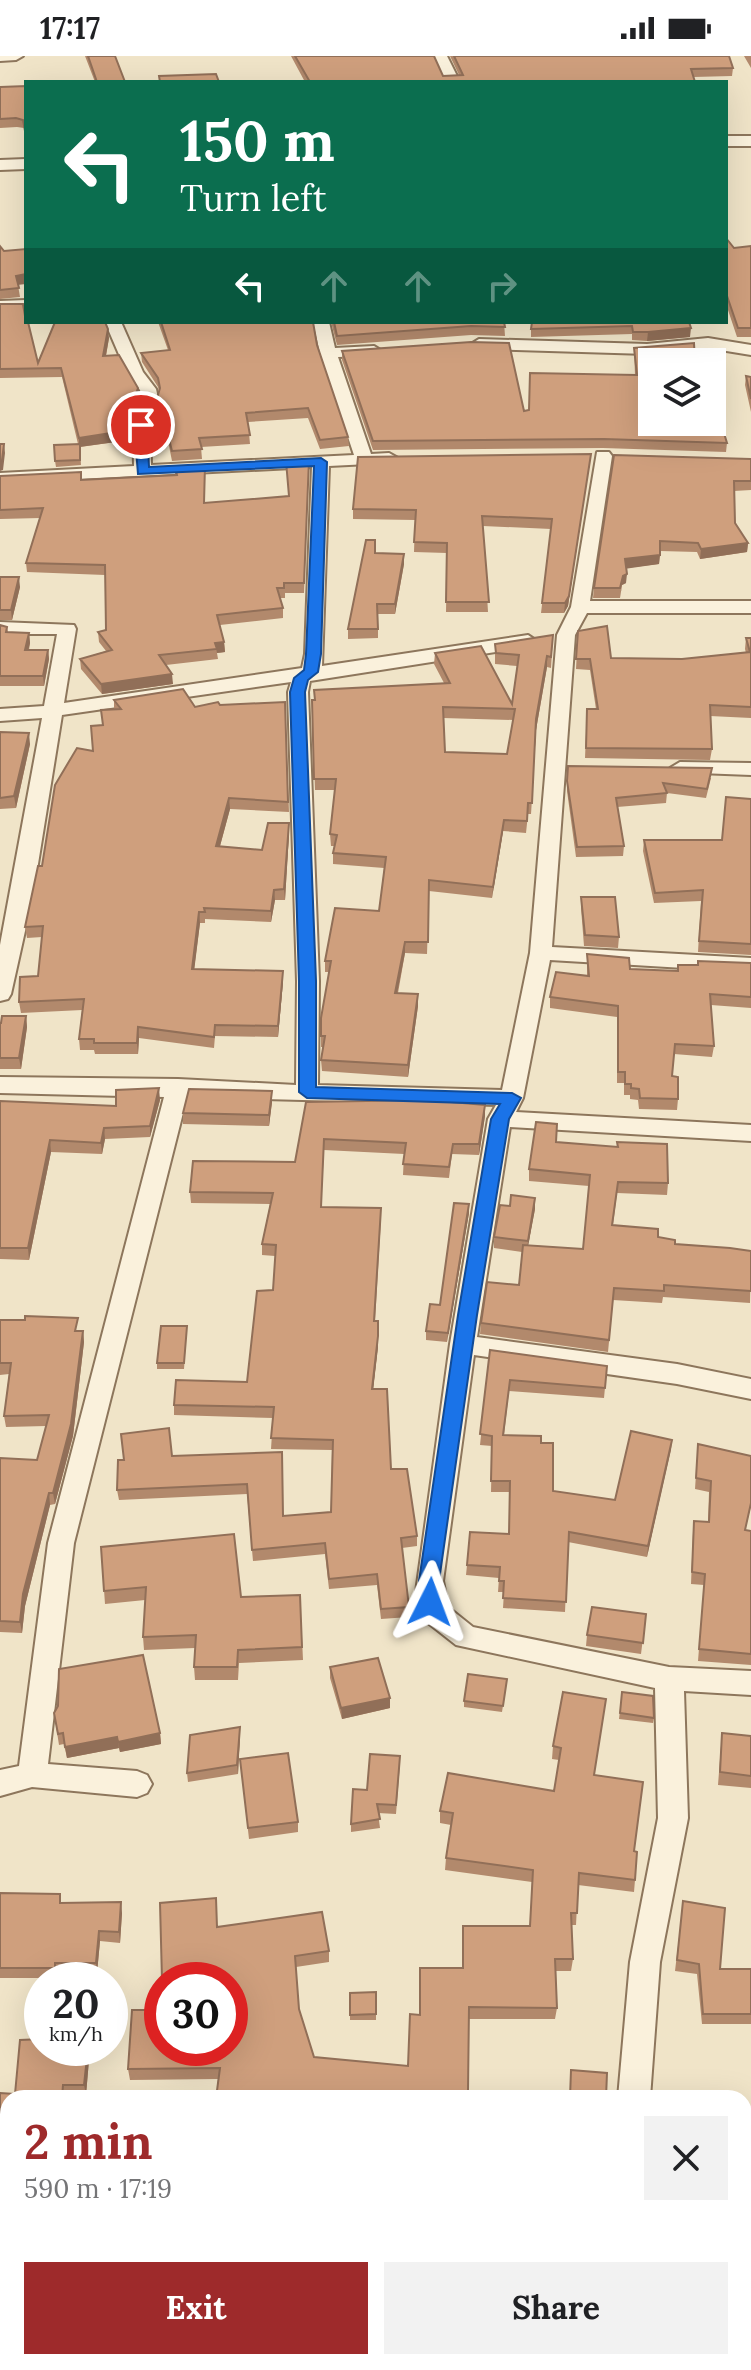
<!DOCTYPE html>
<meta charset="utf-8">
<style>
body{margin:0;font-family:Lora,serif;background:#f2f2f2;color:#202124;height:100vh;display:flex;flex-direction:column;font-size:30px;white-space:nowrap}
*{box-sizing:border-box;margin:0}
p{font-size:26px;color:#757577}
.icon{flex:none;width:44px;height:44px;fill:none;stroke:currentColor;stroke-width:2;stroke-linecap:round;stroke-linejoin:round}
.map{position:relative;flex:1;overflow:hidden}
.sheet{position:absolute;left:0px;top:2034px;width:752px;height:280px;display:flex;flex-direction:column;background:#fff;border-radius:24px 24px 0 0;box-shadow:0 8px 32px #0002}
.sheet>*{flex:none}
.banner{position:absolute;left:24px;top:24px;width:704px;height:244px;border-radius:0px;box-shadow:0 8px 32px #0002;background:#0b6e4f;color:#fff;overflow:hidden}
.tools{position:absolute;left:638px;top:292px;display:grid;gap:16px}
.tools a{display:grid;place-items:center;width:88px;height:88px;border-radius:0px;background:#fff;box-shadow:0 8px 32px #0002;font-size:40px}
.speed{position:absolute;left:24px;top:1906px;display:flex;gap:16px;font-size:40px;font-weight:700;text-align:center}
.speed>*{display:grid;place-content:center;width:104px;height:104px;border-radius:50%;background:#fff;box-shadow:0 8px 32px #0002;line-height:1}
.speed small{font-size:20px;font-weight:400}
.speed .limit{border:12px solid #d22;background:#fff;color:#111}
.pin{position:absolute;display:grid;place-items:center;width:68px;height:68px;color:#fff;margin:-34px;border:4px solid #fff;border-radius:50%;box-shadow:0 2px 8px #0007}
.me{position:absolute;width:88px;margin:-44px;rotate:3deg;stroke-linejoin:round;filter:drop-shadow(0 0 6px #0008)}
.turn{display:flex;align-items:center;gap:28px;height:168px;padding:0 24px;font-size:36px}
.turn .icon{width:104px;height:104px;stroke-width:2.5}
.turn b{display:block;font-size:56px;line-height:68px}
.lanes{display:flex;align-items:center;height:76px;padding:0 24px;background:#0003;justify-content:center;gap:40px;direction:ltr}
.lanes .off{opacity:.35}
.round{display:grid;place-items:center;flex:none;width:84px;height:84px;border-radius:0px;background:#f2f2f2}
.headline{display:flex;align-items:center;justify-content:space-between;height:136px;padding:0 24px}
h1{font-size:48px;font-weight:700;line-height:60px;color:#9e2a2b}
.action{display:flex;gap:16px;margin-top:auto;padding:16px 24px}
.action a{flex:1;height:92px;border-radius:0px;background:#9e2a2b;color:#fff;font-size:32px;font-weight:700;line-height:92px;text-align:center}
.action a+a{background:#f2f2f2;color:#202124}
.status{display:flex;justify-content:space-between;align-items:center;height:56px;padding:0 40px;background:#fff;direction:ltr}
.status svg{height:22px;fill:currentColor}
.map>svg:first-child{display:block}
</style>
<div class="status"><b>17:17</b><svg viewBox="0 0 49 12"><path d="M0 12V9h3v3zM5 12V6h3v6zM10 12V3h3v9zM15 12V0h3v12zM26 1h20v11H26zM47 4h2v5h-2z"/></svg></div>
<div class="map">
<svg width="751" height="2314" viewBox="0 0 751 2314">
<rect width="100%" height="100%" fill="#f0e4c8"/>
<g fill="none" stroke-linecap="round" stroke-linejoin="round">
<g stroke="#8d765c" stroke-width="4">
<path id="minor" d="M0,0h23l-7,4 -16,1z
M433,0h14l13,26h-14z
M26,244v10l-26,1v-10z
M105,266h16l22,50 13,17 2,9 -8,27 1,40 203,-10 -34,-102 -7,-31h16l6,26 39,-2 8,5 -8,5 -36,1 33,97 18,-1 9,5 -9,5 -60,3 -7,200 206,-31 9,6 -9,6 -218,34 -2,11 11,289 -1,104 184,5 28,-137 27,-318 14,-28 26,-155h12l3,4 -22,145h161v12h-164l-12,22 -23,312 199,11v14l-201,-12 -27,138 -7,14 235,13v16l-241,-14 -33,210 200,27 74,15v20l-74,-15 -203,-29 -31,226 5,26 25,20 196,40 82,4v24l-67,-4 4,127 -28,144 -10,136h-32l12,-136 28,-144 -3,-130 -199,-43 -28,-22 -12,-31 34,-248 38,-225 8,-14 -309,-8 -113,446 -26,221 89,7 10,4 5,9 -5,9 -10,4 -105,-10 -32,9v-26l19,-4 29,-223 116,-446 -164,-4v-16l178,2 118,6 1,-104 -9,-289 3,-10 -229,33 -29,180 -22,99 -3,5 -8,2v-56l42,-227 -42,3v-12l44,-3 13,-72h-57v-12l74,3 2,4 -12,74 238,-35 3,-14 7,-187 -312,16v-10l134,-7 -1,-41 9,-27 -2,-8 -13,-17z
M708,282l43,7v10l-43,-7 -61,6 -168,-5 -8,-5 8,-5 168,5z
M680,706l71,1v12l-78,-3 -3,-4z
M744,2223h7v34h-7z
M0,2237h8v34h-8z"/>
</g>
<g stroke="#8d765c" stroke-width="4">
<path id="tertiary" d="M726,80h25v10h-25z
M26,103v10l-26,1v-10z"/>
</g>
<use href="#minor" fill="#faf1dc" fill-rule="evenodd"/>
<use href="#tertiary" fill="#faf1dc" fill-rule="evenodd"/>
</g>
<path fill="#b2896c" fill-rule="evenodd" d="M85,0h30l10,26h-30z
M291,0h143l9,20 16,-1 -9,-19h279l4,12 -1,8 -39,1 2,5h-390z
M744,0h7v12z
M26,30v54l-2,-12 -7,-1 -17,1v-41z
M726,182l8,10 17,-2v91h-14l-11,-33z
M0,190l4,5 14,34 2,12 -20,2z
M0,248l38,59 71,-25 -3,18 32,32 1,10 -9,26v16l-50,7 1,18 -25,2 -1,-6 23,-17 -16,-67 -62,1z
M158,266h155l4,23 31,92 1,9 -29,3 -12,-31 -60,4 2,22 -49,3 1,12 -30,2 -5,-25 -14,2 -1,-22 7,-25 -1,-4 -16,-25 -1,-9 27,-3z
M331,266h173l1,14 -34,-1 -134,10z
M531,266h158l1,15 -43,4 -15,-1v-6l-101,3z
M634,292l18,14 75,81 -1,9 -123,-4 -230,2 -31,-90v-9l182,60 111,-36z
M746,320l5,1v35l-6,-27z
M591,398l-23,152 -4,7h-23l10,-84 -68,-3 5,86h-42l1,-59 -33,-1 1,-32 -62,-1v-10z
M751,403v31l-17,1 1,32 13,20 -1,9 -47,7 -3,-7 -37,-1 -1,13 -33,4v15l-4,2 -2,13h-27l1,-10z
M309,404l-5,133h-19v5h-5l3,10v10l-63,7 4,17 1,10 -8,1 1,6 -52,6 7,19 -71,10 -21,-25 -1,-10 26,-8 -7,-9 -1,-10 8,-2 -1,-55 -78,-3 -1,-9 14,-45 -40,1v-43l81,4 94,-5v-8l30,-2v38l84,-7 -3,-35z
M375,497l29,1v10l-9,50h-17v24l-30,1v-10z
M0,521l20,10 -8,33h-12z
M0,569l7,2 1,5 21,1 1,10 -1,7h19l1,9 -5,27h-44z
M578,575l33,27 71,1 64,-6 -1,-4 1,-11h5v80l-41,-2 2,33 -2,11 -125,-2 2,-49h9l-6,-39 -14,-1z
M553,579l-2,33 -4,-1 -11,63 -5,84h-3l-2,19 -23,-2 -11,67 -63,-7 -2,63 -22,-1 -7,40 20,13 -10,71 -86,-6 -1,-11 2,-13h-2v-29l8,-46h-4v-11l54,-50 5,-43 -51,-4v-11l1,-7h-3l-1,-12 5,-44h-20l-3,-90h2v-10l130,-7 -10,-19 1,-11 77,51 5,-38 -22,-2v-20zM443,662l70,2 -6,34 -62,-2z
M114,644l81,7 90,-5 4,110 -59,-3 -10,37 42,4 27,-16 -4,66h-10l-4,22 -66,-3v4h-5l-6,46 89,2v11l-5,55 -63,-1 -1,12 -75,-10 -1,16h-43l-1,-4h-14l-1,-11 3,-29 -61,3 -2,-11 19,-26 4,-39 -15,1 -2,-11 17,-61 51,-115 10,-26 11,-16z
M0,676l30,12 -14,64 -16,1z
M568,710l143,12 -5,20 -39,-5 -1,10 -49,4 7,39 -1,10 -47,1 -9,-66z
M751,743v156l-53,-3 3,-51 -47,2 -11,-52 1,-11h78z
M581,841l38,40 -1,11 -34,-2 -3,-38z
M587,898l43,15 47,2 1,-6 73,-2v45l-40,-3 3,41 -2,11 -38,-3 -2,22 6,23 -1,11 -38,-1 -1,-9 -8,-1v-4h-6v-12h-7v-66l-67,-9v-11l37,-21z
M26,960l1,11 -6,42h-21v-46z
M160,1044l-10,37 -45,2 -3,15 -51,-2 -22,108 -29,-1v-158l116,5z
M272,1046l-3,24 -86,-2v-11z
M306,1046l179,14 -6,39 -27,-1 -3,24 -46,-3 1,-21 -80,-4 -3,57 60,12 -6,102 3,26 -5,42 18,80 26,67v10l-15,2 7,59v10l-28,2 -4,-34 -48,4 -4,-35 -72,7 -6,-67 -128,6 -2,-10 55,-34 110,-4 1,64 48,-4 1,-62 -61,-1 2,-31 -99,-3v-10l73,-23 26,-92 2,-34 -13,-1v-11l8,-40 -79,-1 -1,-11 105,-30z
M556,1086l112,41 -1,12 -50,-2 -4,32 45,12 17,7 76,7 -1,52 -87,-6 -1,6 -49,-3 -5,52 -128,-18 1,-11 38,-38 3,-33 -28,-4v-11l41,-28 -7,36 55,4 6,-63 -60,-5v-12z
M469,1148v9l-22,129 -21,-2v-9l14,-26z
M0,1264l83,11 1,11 -11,94 -18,68 -5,1 -25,101 -3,27 -22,-1v-174l37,2 9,-34 -40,1 -2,-11 5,-42 -9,1z
M187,1270l-3,43h-27v-6z
M490,1294l117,16 -3,32 -95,-7 -5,44 37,8 12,48 62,9 57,-60 -25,117 -79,-15 -3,70 -62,-4 1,-16h-6l1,-14 -33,-3 1,-10 42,-31 1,-42h-19l1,-46 -12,-1z
M698,1388l53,12v50l-6,24 6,1v134l-53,-4 6,-76 -13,-1 2,-52 1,-11 14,1 1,-30 -14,-3z
M101,1491l140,50 59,-2 3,65 -64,3 -1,17h-43l-1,-13 1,-19 -51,2 -1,-13 2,-37 -40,4z
M646,1558l-5,40 -55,-8 1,-11z
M330,1611l60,31v10l-48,11 -12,-41z
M507,1623l-5,33 -38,-5v-6z
M622,1636l32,26 -1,5 -34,-4z
M606,1643l-12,76 40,76 1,29 -1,12 -56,-7 -2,40h-5l2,34 -2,12h-15l1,37 -2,11h-86l-1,79h-252l2,-19 -88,1 -2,-11 34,-59 56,-83 111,24v11l-33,5 3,42 15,48 94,9 12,-51 43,-47v-42h67l2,-44 -87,-12 1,-12 5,-33 -11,-2v-12l114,-20 5,-31 -7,-1 1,-13z
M54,1657l106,20 1,11 -41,8 -1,-4 -52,10 -3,-14 -5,1z
M722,1677l29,3v52l-33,-3z
M240,1680l-2,38 -50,8 -1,-9z
M240,1703l58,63v10l-49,7z
M400,1708l-4,50 -18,-1 2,15 -29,4v-8l16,-34z
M0,1837l122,20 -2,30 -20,-2 -3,32h-40v5h-57z
M682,1856l38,57h31v55h-49l-5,-50 -22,-3z
M376,1936v28h-26v-27z
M42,1992h48l-4,47h-21v3h-57v64h-8v-69l15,1z
M744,2052h7v127l-7,-1z"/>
<path fill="#916f58" d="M26,218v10l-9,1 -1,-9z
M691,272l-1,9 -43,4 1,-9z
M108,273l1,9 -5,28 -1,-10z
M138,332l1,10 -9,26v16l-51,7v-9l50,-23z
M4,388l1,9 -2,17 -3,1v-10z
M591,398l-23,152 -4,7 1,-10z
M748,487l-1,9 -47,7 1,-10z
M404,498v10l-9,50v-10z
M660,499l-1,9 -35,5 1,-10z
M627,518l-1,9 -4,2 -2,13 3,-22z
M19,521l1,10 -8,33 -1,-10z
M29,577l1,10 -4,16 -1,-9z
M224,586l1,10 -8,1 -2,-10z
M48,594l1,9 -5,27 -1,-10z
M547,600v11l-11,63 -5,84 5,-95z
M172,618l1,10 -71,10 -1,-10z
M29,677l1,11 -14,64 -2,-12z
M229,742l1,11 -13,48 -1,-11z
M504,764l-1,11 -11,67 1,-11z
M289,767v11l-4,66 -1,-11z
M274,834l1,10 -4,22v-11z
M199,856l1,11 -7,57 -1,-11z
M405,886v11l-10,51v-11z
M283,915v11l-5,55v-11z
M418,938v12l-10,71v-12z
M26,960l1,11 -6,42 -2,-11z
M138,971l1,11 -1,16 -1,-11z
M159,1032l1,12 -10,37v-11z
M272,1035v11l-3,24v-11z
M485,1049v11l-6,39v-11z
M104,1072l1,11 -3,15 -1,-11z
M50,1084l1,12 -22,108 -1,-12z
M535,1142v11l-8,43 1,-11z
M469,1148v9l-22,129 1,-9z
M83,1275l1,11 -11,94 -18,68 -2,-11z
M378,1280v11l-6,53v-11z
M672,1384l-1,10 -24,107 1,-11z
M49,1437l1,12 -25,101 -3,27 -2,-11 3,-28z
M390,1642v10l-48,11 -1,-11z
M240,1671v9l-2,38 -1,-9z
M160,1677l1,11 -41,8 -2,-10z
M117,1681l2,11 -52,10 -2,-11z
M121,1846l1,11 -2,30 -1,-11z
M99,1875l1,10 -3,32 -1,-10z
M88,1992h2l-4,47 -2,-10z"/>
<path fill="#cf9f7d" stroke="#916f58" stroke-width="2" fill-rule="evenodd" d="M88,0h27l10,26h-28z
M295,0h139l9,20 20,-1 -9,-19h275l4,12 -42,1 4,13h-385z
M216,18l3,8h-59l-1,-6z
M26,30v45h-1l-2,-11 -7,-2 -16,1v-32z
M726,182l8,10 17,-2v82h-13l-12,-35z
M0,190l4,5 22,-2v25l-10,2 3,12 -19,2z
M0,248h23l3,18h2l10,41 17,-41h50l3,7 -5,27 16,-1 19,33 -9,27 1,15 -51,8 -18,-70 -61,1z
M161,266h152l4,23 31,92 -28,3 -12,-32 -62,5 4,22 -51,3 3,11 -30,2 -6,-24 -13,1 -1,-12 8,-28 -2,-10 -17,-25 29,-3z
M334,266h170l1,5 -34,-1 -134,10z
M532,266h157l2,6 -43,4h-15l-1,-6 -101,3z
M471,286l38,1 15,68 5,-1 1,-37 107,2 -3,-27 60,-5 1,19h-43v60h60v-28l15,49 -123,-4 -231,2 -31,-90z
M746,320l5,1v22z
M0,388h4l-2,16 -2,1z
M80,388v16l-25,1 -1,-16z
M591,398l-22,142 -4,7h-23l10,-84 -70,-3 7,86h-43l1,-59 -33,-1 2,-32 -63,-1 5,-52z
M614,399l137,4v22h-17l1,42 13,20 -47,6 -3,-6 -38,-2v14l-35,4 2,15 -4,2 -3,12h-26z
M309,404l-5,123h-20v5h-7l6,20 -66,7 7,27 -9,1 2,6 -58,6 13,19 -71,10 -21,-25 32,-9 -14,-18 8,-2 -1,-65 -79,-2 17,-55 -43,2v-34l81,-4v8l96,-5 -2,-8 30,-2 -1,38 85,-7 -3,-35z
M366,484h9v13l29,1 -9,50h-18l1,25h-30z
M0,521h19l-8,33h-11z
M0,569l7,2 -1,5 23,1 -4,17h23l-5,26h-43z
M607,570l4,32 71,1 68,-7 -4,-14h5v69l-41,-2 2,44 -126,-1 1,-39h11l-8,-50h-14l2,-28z
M553,579l-2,22 -4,-1 -11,63 -4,84h-4l-1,18 -23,-1 -11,67 -64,-7 -1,62h-23l-10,51 23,1 -10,71 -87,-5 4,-24h-4v-18l10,-57h-6l10,-53 44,3 7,-54 -53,-4 4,-18 -7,-1 6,-55h-22l-2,-79h3l-1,-10 136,-7 -15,-30 46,-7 31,58 7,-49 -23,-2 -1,-9zM443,651l72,2 -8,45 -62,-2z
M183,633l12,18 23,-5 2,3 65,-3 3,100 -59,-4 -13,48 46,4 6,-27h21l-5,66 -10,1 -3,21 -67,-3 1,4h-6l-7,57 91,2 -5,55 -63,-1 -1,12 -76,-10 -1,16h-43v-4h-15l5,-40 -65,3 1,-25 18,-1 5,-50 -18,1 13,-61h4l13,-81 22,-37 16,3 -2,-25 12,-1 -2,-15 20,-1 -7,-9z
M0,676l29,1 -15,63 -14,2z
M568,710l144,2 -5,21 -44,-6 4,10 -51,5 8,48 -47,1 -10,-66z
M726,741l25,2v145l-52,-3 4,-51 -48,3 -11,-53h78z
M581,841h34l4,40 -34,-2z
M587,898l42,4 1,11 48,2v-6h20v-4l53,2v34l-41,-3 4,52 -39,-2 -3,32 6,1v22l-38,-1 -1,-9 -8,-1v-4h-6v-12h-7v-66l-68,-9 6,-25 33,4z
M2,960h24l-7,42h-19v-35h1z
M159,1032l-9,38 -46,2 -3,15 -51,-3 -22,108h-28v-147l116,5v-16z
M189,1033l83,2 -3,24 -86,-2z
M428,1044l57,5 -6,39h-26l-4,23 -46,-3 3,-21 -82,-4 -3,68 60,1 -7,113h4v15l-6,53h15l4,80h16l10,67 -16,2 8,69 -28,2 -4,-35 -48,5 -4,-36 -73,7 -5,-66 -130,6 1,-30h6l-3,-26 48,-6 3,28 110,-4 1,64 48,-4 2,-72 -62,-2 3,-31 -100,-2 2,-25 71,2 10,-91 16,-1 3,-45 -14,-1 11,-51 -83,-1 3,-31 102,1 11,-60z
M536,1066l21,2 -1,18 62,5 -1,-5 50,2 1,39 -50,-1 -6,43 46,4v8l17,3v4l55,4 21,3v40l-87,-6v6l-50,-3 -5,52 -128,-17 6,-41 32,3 4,-40 60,4 7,-74 -61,-6z
M511,1139l24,3 -7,43 -34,-4 6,-32 10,1z
M454,1147l15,1 -21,129 -22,-2 4,-27 10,1z
M25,1260l53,2 -3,13h8l-12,93 -18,69h-4l-26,101 -3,28 -20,-1v-163l37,2 12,-45 -45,1 7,-53h-11v-43h25z
M161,1270h26l-3,37h-27z
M490,1294l117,16 -2,22 -95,-8 -7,55 38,1v7h12v48l62,9 16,-69 41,9 -24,106 -79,-14 -3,70 -63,-4 1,-17h-5l1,-14 -33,-2 3,-33 39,2 1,-53h-19l1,-45 -12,-2z
M698,1388l53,12v47l-6,27 6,1v123l-52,-5 6,-75 -13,-2 2,-51 15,1 2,-41 -15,-3z
M234,1478l7,63 59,-2 2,52 -64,3 -1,17h-43l2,-32 -53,2 3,-50 -42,4 -3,-44z
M592,1551l54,7 -3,29 -56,-8z
M143,1599l17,78 -42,9 -1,-5 -52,10 -2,-14 -5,1 -4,-21 4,-7 1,-37z
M378,1602l12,40 -49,10 -11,-41z
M468,1618l39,5 -4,27 -39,-5z
M563,1636l43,7 -12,76 49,7 -9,69 3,1 -2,28 -56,-7 -2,40h-6l2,46h-18l2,49 -88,-1 -1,84h-6v7h-246l4,-30 -92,1 4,-59h30v38h68v-68h-68l-2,-77 56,-5 1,29 105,-15 7,39 -34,5 4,53 15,48 94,9 2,-52 10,1v-47h43v-42h67l3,-56 -87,-12 7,-45 -13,-2 8,-38 106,18 7,-43 -8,-2z
M622,1636l31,4 1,22 -34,-5z
M240,1671l-3,38 -50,8 3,-38z
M722,1677l29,3v40l-31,-4z
M288,1697l10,69 -50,6 -8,-69z
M370,1698l30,2 -4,49 -19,-1 3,15 -29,5 2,-35 14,1z
M0,1837l60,1v9l61,-1 -2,30 -20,-1 -3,32h-41v5h-55z
M683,1845l42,7 -5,61h31v45h-48l-4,-50 -22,-4z
M376,1936v22l-26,1v-22z
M42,1983v9h46l-4,37h-21l-1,13h-54v55l-8,-1v-59l15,1 5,-54z
M571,2014l36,3 -1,25h-36z
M744,2052h7v118l-7,-1z
M8,2290v16h232v8h-240v-23z
M358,2306h112v8h-111z
M522,2306h86v8h-86z"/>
<path fill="#1a73e8" stroke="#114b97" stroke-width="2" d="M141,365l6,4 2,42 172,-9 6,4 -6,192 -3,18 -10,8 -3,12 11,289v106l196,6 9,5 -12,21 -32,196 -38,266 1,21 -3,6 -7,2 -8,-2 -3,-27 39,-266 33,-196 9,-15 -193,-6 -8,-6v-111l-9,-289 4,-14 10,-8 2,-16 8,-188 -176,8 -4,-49z"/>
</svg>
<div class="tools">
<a><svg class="icon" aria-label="layers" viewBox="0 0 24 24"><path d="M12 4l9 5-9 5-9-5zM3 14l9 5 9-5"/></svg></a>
</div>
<div class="speed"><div>20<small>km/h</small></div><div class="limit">30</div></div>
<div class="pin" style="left:141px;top:369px;background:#d93025"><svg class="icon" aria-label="arrive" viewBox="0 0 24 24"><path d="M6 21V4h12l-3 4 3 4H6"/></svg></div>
<svg class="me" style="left:430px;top:1546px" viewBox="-20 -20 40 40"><path d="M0-17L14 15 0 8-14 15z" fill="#1a73e8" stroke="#fff" stroke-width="4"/></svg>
<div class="banner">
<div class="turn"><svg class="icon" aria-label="left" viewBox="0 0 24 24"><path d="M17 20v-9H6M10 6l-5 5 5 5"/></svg><div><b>150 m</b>Turn left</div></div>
<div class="lanes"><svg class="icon" aria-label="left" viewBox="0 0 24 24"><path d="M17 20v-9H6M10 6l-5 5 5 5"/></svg><svg class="icon off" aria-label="ahead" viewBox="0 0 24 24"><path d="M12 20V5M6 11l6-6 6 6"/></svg><svg class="icon off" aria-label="ahead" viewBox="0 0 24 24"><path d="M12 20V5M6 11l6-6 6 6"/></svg><svg class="icon off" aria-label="right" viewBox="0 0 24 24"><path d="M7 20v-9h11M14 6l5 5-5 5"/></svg></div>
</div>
<section class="sheet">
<div class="headline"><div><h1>2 min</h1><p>590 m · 17:19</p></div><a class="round"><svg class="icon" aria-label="close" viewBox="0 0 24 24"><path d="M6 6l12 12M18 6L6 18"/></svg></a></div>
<div class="action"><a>Exit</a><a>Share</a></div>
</section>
</div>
